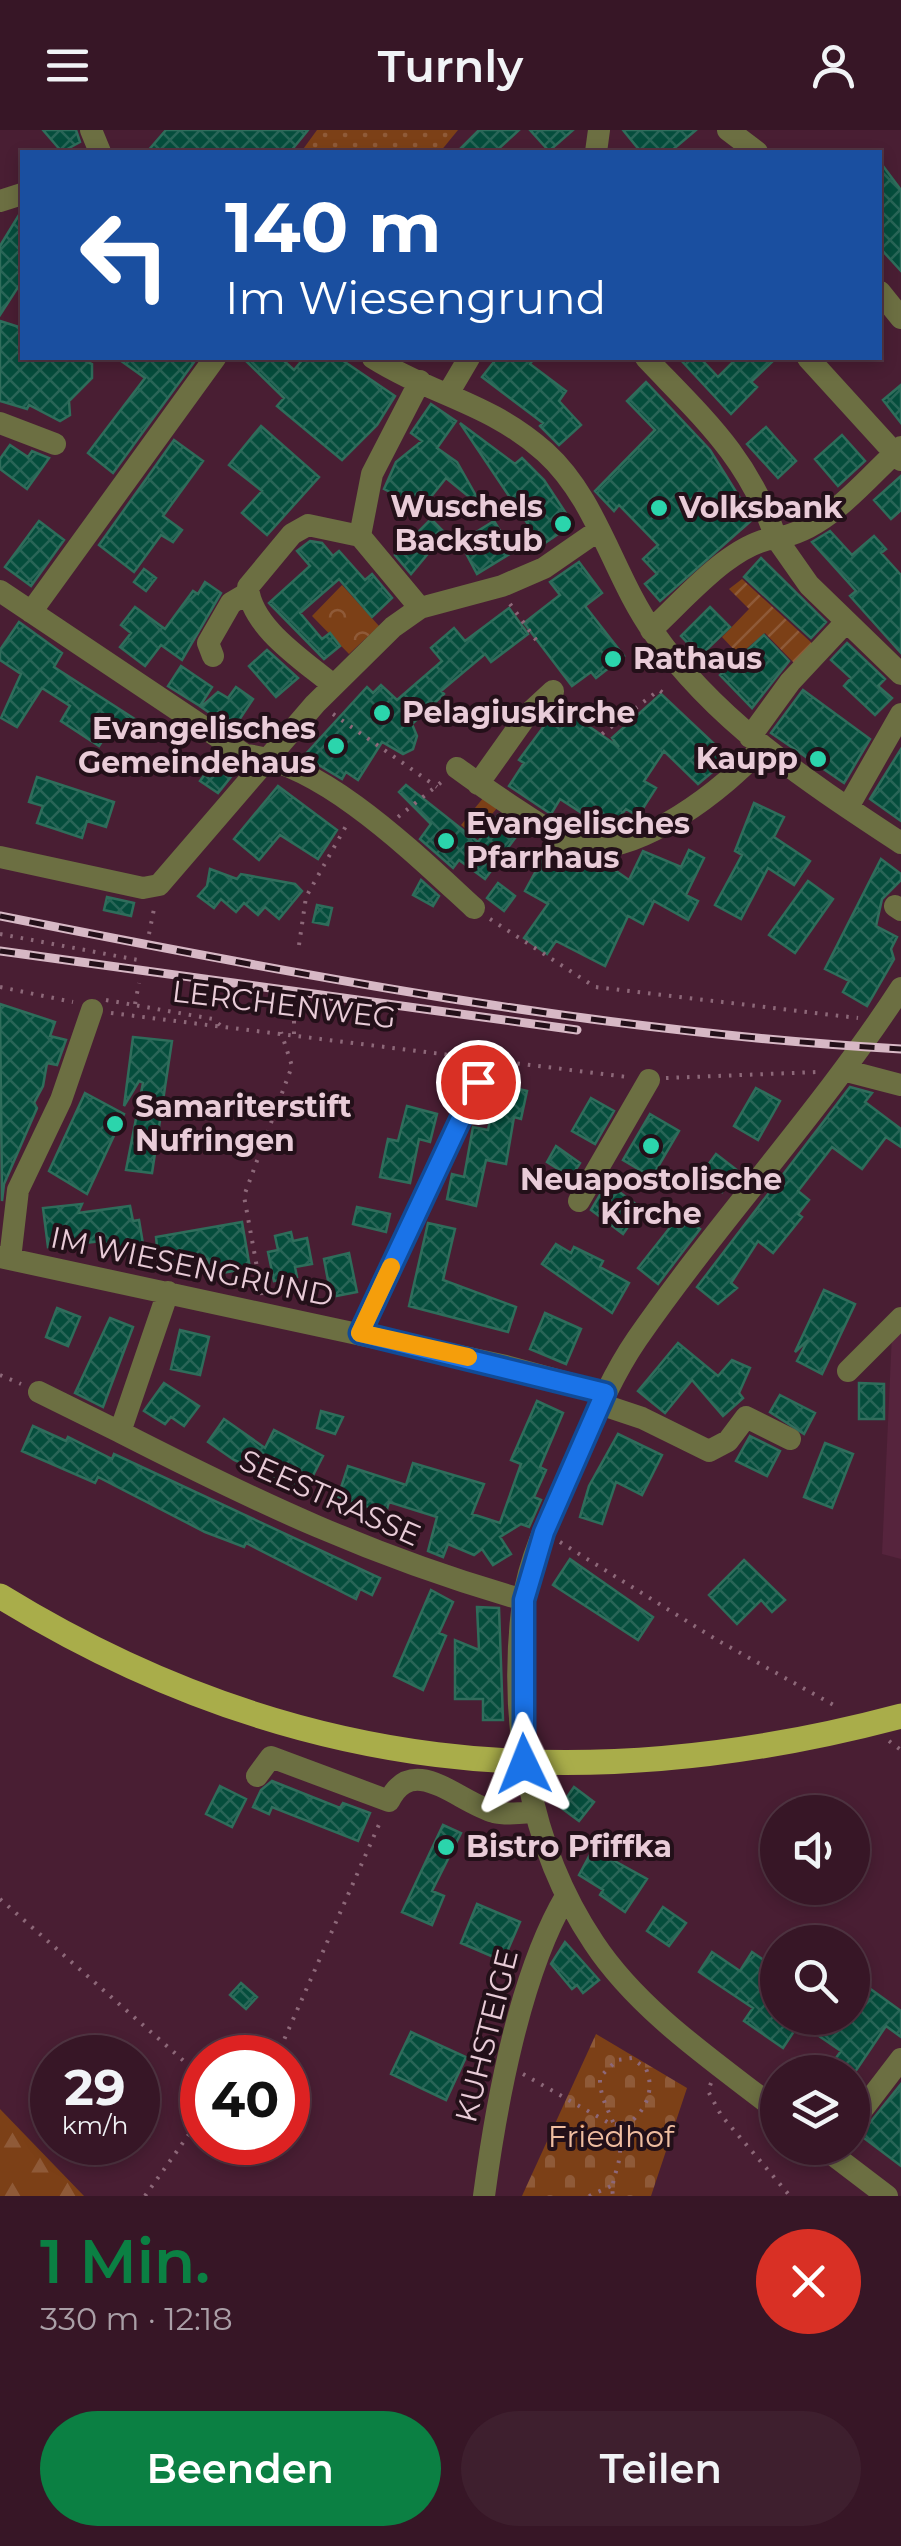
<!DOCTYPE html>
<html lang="de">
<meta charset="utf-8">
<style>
body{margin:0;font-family:Montserrat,sans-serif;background:#3e1f2e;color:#f1f3f6;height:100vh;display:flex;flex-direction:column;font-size:38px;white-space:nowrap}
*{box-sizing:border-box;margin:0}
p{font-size:32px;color:#aa9fa7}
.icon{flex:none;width:55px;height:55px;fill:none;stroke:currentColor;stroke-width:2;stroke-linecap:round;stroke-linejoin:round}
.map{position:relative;height:2066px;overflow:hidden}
.panel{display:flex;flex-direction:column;background:#371626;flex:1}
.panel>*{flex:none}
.top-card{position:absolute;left:20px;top:20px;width:862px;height:210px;border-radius:0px;box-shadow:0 5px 15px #0003,0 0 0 2px #513543;background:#1a4fa0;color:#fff;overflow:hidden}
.buttons{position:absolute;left:760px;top:1665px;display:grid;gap:20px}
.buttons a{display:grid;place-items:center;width:110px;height:110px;border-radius:50%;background:#371626;box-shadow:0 5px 15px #0003,0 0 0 2px #513543;font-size:50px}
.speed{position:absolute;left:30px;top:1905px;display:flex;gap:20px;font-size:50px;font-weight:700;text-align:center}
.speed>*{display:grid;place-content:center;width:130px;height:130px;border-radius:50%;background:#371626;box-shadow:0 5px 15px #0003,0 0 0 2px #513543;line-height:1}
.speed small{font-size:25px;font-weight:400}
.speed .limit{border:15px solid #d22;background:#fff;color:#111}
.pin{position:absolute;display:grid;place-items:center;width:85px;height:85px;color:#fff;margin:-42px;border:5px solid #fff;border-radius:50%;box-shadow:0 2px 10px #0007}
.me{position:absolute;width:110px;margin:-55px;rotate:358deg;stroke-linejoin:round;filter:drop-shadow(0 0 8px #0008)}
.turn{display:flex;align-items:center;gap:35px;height:210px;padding:0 40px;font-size:45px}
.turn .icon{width:130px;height:130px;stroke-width:2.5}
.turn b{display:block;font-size:70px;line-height:85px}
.round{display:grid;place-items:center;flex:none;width:105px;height:105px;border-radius:52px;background:#3e1f2e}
.overview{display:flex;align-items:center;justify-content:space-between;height:170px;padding:0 40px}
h1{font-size:60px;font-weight:600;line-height:75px;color:#0b8043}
.cta{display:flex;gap:20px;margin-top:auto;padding:20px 40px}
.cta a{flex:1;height:115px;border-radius:60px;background:#0b8043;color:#fff;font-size:40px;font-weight:600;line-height:115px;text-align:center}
.cta a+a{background:#3e1f2e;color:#f1f3f6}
header{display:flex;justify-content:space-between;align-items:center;height:130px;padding:0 40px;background:#371626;font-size:45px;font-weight:600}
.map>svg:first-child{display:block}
</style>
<header><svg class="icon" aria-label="menu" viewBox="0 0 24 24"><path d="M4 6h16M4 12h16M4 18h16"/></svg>Turnly<svg class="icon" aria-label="person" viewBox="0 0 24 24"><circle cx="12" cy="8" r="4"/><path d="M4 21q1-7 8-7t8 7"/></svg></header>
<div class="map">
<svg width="901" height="2066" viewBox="0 0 901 2066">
<defs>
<pattern id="grass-dots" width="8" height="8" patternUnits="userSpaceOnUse" patternTransform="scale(2.5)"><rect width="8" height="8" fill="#7c4017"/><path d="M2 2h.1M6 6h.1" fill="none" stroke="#8f5a38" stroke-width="1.8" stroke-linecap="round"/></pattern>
<pattern id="forest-firs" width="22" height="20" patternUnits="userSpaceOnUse" patternTransform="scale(2.5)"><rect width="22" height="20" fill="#7c4017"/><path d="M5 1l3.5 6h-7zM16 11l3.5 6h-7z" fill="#8f5a38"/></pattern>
<pattern id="cemetery-stones" width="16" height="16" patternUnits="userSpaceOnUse" patternTransform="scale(2.5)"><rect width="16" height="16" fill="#7c4017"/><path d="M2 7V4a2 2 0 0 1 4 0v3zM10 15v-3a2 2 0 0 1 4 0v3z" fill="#8f5a38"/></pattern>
<pattern id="park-crowns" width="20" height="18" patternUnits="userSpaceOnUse" patternTransform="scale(2.5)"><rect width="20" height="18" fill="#7c4017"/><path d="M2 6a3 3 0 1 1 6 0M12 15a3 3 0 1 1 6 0" fill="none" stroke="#8f5a38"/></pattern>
<pattern id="garden-furrows" width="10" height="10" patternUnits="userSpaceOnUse" patternTransform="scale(2.5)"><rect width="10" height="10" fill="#7c4017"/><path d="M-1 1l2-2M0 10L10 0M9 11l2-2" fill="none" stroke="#8f5a38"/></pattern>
<pattern id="building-cross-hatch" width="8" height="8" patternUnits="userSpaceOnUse" patternTransform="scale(2.5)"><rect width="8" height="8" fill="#054d3c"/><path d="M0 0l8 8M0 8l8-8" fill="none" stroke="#296557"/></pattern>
</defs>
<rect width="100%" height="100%" fill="#491e33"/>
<path fill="#56243d" d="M901,1195v234l-19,-5 10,-220z"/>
<path fill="url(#grass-dots)" d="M317,0h141l-18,22h-139z"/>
<path fill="url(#forest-firs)" d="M0,1979l84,87h-84z"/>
<path fill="url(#cemetery-stones)" d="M596,1904l91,54 -36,108h-129z"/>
<path fill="url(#park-crowns)" d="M342,455l37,41 -30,28 -37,-38z
M484,667l13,11 -23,28 -13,-11z"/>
<path fill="url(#garden-furrows)" d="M742,449l73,67 -20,18 -30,-31 -26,22 -17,-18 27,-28 -20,-20z"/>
<path fill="url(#building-cross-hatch)" stroke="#2f6d5b" stroke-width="2.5" d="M43,0h33l4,12 -18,10z
M166,0h142l-18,22h-143z
M479,0h40l-24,22h-38z
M530,0h43l-24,21z
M623,0h73l-26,22h-29z
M880,32l21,28v81l-21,-23z
M22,80v71l-22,34v-69z
M0,191l22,7v30h57l13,6v14l-23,23 1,14 -10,6 -31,-16 -2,4 -27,-8z
M117,228h80l-84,115 -25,-20 57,-75z
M243,228h38l13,12 10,-12h35l56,38 -18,29 -35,35 -65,-54 7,-8z
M497,228h37l-4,6 36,27 -7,10 22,24 -22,20 -19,-19 3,-3 -61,-46z
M679,228h21l18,19 19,-19h39l-25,24 6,5 -26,27z
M646,252l64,68 43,69 -93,82 -15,-17 12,-10 -14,-15 15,-14 -39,-40 -5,6 -19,-20 60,-61 -28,-29z
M901,255v38l-18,-23z
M431,274l25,17 -19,27 20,14 26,46 -37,-30 -24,30 -18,-15 -2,5 -18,-9 12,-27 26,-21 -11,-8z
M460,293l55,41 7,-6 22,22 29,44 -31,21z
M261,296l58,51 -52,58 -25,-22 20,-22 -33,-26z
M766,297l30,34 -18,17 -31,-34z
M842,305l23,26 -27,25 -23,-27z
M174,310l29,21 -40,55 19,14 -9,12 -12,-7 -27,37 -35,-27z
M10,315l18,12 4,-6 17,7 -22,31 -27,-20v-10z
M901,346v34l-10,9 -17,-19z
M431,389l14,14 -34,41 -16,-19z
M39,391l25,19 -33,46 -26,-19z
M494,391l19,31 -36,22 -17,-32z
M830,401l22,24 22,-19 12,13 -5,4 20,22v78l-51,-57 6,-5 -44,-49z
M310,411l12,2 11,13 6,-5 26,29 7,-6 20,24 -20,19 -33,-38 -39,34 22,26 8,-6 10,13 -16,13 -55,-56 41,-37 -13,-15z
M761,428l65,64 -15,16 -67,-61z
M579,432l23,31 -17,13 39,50 -28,22 -5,-6 -19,14 -48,-63 36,-28 -10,-13z
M144,439l12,9 -10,13 -12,-9z
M205,452l16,11 -39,67 -21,-15 -16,21 -25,-19 11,-14 -10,-8 14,-18 30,22 28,-38 5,3z
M710,477l20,20 -30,29 -19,-20z
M509,478l19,26 -37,28 -6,-8 -44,37 3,3 -32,30 5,12 -4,13 -10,5 -21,-12 -24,38 -12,-8 -4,7 -38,-23 63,-69 6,6 8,-8 16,15 45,-39 -11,-13 23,-20 11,13z
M19,492l43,31 -8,14 84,54 -14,20 -15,-10 -10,15 -38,-25 9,-15 -28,-18 -25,39 -16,-9 20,-44 -21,-14v-10z
M764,505l25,26 -37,47 -32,-33z
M847,513l38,36 -7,7 14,12 -17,17 -31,-29 7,-8 -20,-18z
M267,520l31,28 -22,19 -27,-31z
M181,536l31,21 -12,19 -32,-20z
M236,557l17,12 -20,30 -32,-22 17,-15 10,6z
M803,560l67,49 -26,44 -73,-50z
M661,564l68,64 -31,26 -34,-33 -20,30 12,7 -18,28 -12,-7 -18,21 -48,-31 -9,15 -42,-28 15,-23 -5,-3 40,-54 60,41 -7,-9z
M901,619v72l-31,-22z
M219,625l19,13 -20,25 -18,-12z
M37,647l77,25 -8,25 -19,-6 -5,17 -45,-15 6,-17 -14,-4z
M406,655l72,57 20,-27 23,15 -36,49 -26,-19 -6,8 -33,-29 11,-15 -32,-32z
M278,656l59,44 -19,29 -38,-24 -21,25 -25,-21z
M754,673l30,14 -10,20 36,24 -16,24 -26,-17 -27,51 -26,-14 27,-50 -7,-4z
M549,717l26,13 28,2 26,18 14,-29 38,16 8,-17 15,8 -18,37 12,6 -10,19 -34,-19 -11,23 -15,-8 -23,50 -49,-25 -9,13 -23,-16 24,-34 -23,-13z
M881,729l20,15v6l-19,19 -6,27 21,11 -6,12 3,10 -27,47 -24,-14 6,-11 -24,-12z
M210,739l27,10 4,-5 54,10 7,7 -23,28 -14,-12 -7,8 -14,-12 -8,9 -15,-13 -7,9 -16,-12 9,-10z
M421,750l18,16 -6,10 -20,-11z
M808,751l25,18 -38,54 -26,-18z
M498,753l17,13 -11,15 -17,-13z
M107,767l27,6 -3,13 -27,-6z
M317,775l15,3 -4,17 -15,-3z
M0,874l55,18 -5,14 16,4 -9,25 -10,-2 -4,23 -9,17 3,5 -33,76 -2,17z
M133,907l39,4 -20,132 -26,-3 17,-87 -4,-2 -15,25z
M498,954l29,7 -6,28 -7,-2 -8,47 -20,-4 -10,46 -29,-7 5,-25 12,3 9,-50 15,3z
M850,957l22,6 -7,9 36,27v18l-15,-10 -24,32 -30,-22 -34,44 11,9 -11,14 4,3 -29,36 -15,-12 -27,42 6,5 -19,16 -21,-17z
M756,958l24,13 -22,39 -24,-14z
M85,963l39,21 -37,80 -38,-23z
M591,968l23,13 -19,33 -23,-13z
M407,976l30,8 -7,28 -11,-3 -9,44 -30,-6 8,-38 10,2z
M650,984l29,17 -27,46 -29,-17z
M556,1016l24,17 -9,14 -24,-15z
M716,1024l22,17 -16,21 -22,-16z
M607,1053l34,25 -18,26 -32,-24z
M82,1074l-4,9 52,-7 3,15 6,-1 4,24 -40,6 -1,-9 -54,6 -5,-39z
M357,1077l33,7 -4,18 -33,-8z
M680,1085l20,14 -42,55 -20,-16z
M242,1092l8,46 -39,7 -3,-16 -49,6 -3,-28z
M428,1093l27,6 -12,51 73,27 -8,25 -99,-26z
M291,1102l2,9 14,-3 5,26 -17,3 2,10 -23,4 -6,-29 10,-2 -3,-14z
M556,1114l15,9 3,-6 29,14 -3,6 29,16 -17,30 -70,-49z
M349,1123l8,39 -26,5 -7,-38z
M824,1160l31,14 -33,70 -25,-13 11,-21 -13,12z
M57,1178l23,9 -12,29 -22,-9z
M545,1183l36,16 -15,35 -36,-15z
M110,1188l23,9 -30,80 -28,-14z
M180,1200l29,7 -9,38 -29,-6z
M678,1213l40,33 14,-16 18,8 -11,25 4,5 -20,18 -31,-36 -27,33 -27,-22z
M164,1253l35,23 -15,20 -13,-9 -6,7 -21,-13z
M859,1253l25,1v35h-25z
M780,1265l35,18 -11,21 -34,-22z
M537,1271l26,12 -23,54 6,3 -12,27 7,3 -12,27 -8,-3 -21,13 11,17 -18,11 -11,-16 -8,6 -26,-11 -5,13 -15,-6 9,-34 -48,-15 -3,11 -48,-16 10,-31 58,19 7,-22 71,21 -12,30 28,9 21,-59 -10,-4z
M321,1281l22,6 -8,17 -18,-6z
M224,1289l41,29 9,-18 49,26 -18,35 -71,-31 -26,-18z
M33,1296l33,15 2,-4 44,22 2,-5 266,124 -8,17 -12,-6 -4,10 -110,-56 -2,4 -39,-15 -107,-55 -3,6 -73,-32z
M618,1304l44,21 -20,40 -26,-13 -14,42 -22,-7 9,-31z
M750,1306l30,15 -13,25 -31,-15z
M825,1313l28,11 -21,54 -28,-11z
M570,1429l83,58 -15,23 -85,-55z
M744,1430l41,40 -13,12 -11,-12 -24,24 -28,-29z
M431,1460l22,12 -14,31 7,3 -23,54 -29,-14z
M477,1477l22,1 4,112h-20v-21h-28v-59l24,10z
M272,1651l68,27 3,-5 27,10 -12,28 -86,-34 -3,7 -16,-7 8,-17z
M220,1656l26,13 -14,28 -26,-13z
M574,1657l20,15 -15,19 -19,-14z
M443,1695l18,8 -29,58 12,5 -12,29 -30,-13z
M593,1719l54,30 -22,33 -25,-17 3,-5 -24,-15z
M477,1774l43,18 -17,39 -42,-18z
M663,1777l23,16 -17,23 -22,-15z
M565,1812l34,38 -16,13 -6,-8 -5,4 -21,-25z
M712,1822l28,19 12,-19 26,18v48l20,7 -15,23 -39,-27 9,-13 -54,-36z
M241,1853l16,14 -11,12 -16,-14z
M865,1855l36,26v26l-15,-11 -31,46h-29l15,-21 -25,-17 12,-16h24v-16z
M411,1902l55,25 -20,43 -55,-26z
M901,1954v82l-41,-31z"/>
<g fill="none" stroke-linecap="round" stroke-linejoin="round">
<path stroke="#8d6879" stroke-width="4" stroke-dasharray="2.5 8" stroke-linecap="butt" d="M510,474l29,40
M333,584l104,73
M602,604l57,-44 8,6
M398,687l46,-37
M490,789l105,68 263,31
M0,804l138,26
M149,804l6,-30
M299,815l7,-48 40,-71
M0,857l73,15
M106,870l107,19 13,11
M135,874l4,-21
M111,883l516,64
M294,904v-19
M666,948l151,-6
M262,1165l-18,-99 48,-130 -11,-34
M0,1245l21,9
M560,1412l157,98 122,68
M889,1611l12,9
M0,1769l202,178
M276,1928l105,-238
M523,1944l86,49 16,3c19,-12 31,-35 21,-57l-14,-11 -15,2 -17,17c-1,27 18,44 20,71 1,18 -10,31 -7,48
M711,1953l-3,8 13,24 69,81
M145,2066l57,-80
M589,2066l22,-10"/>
<path stroke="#6c6f42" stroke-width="22" d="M91,0l9,22
M728,0l29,22
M596,22l3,-22
M0,71l22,-7
M880,162l21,26
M373,228c59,37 116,44 172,94 53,48 68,124 109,181 63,90 156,150 247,210
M646,228c58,61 102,99 130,180 50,-7 89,-58 125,-91
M808,228l93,102
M420,251l-48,93 -12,62 60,72
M449,262l20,-34
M0,293l55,21
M0,461l245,164c78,7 172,101 229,153
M31,482l184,-254
M651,500c33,-30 81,-88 125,-92l33,47 92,89
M213,526l-5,-13 23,-40 17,-10
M333,555c-30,-25 -82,-58 -85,-98l44,-53 16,-9 52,11
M750,607l40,-55 56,-60
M457,638c19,14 104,74 123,78 57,12 147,-59 182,-99
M478,654l49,-69 26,-24
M848,677l53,-93
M0,727l143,31 16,-3 156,-181 78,-77 27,-19 82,-22 42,-18 55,-38
M895,776l6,4
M847,941l54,14
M579,1071l70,-121
M0,1127l506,109 99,27
M10,1129l8,-69 43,-90 31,-90
M168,1162l-48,140c137,70 255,126 404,168
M360,1203l117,-251
M848,1241l53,-53
M39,1262l81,40
M600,1274l42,14 67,33 19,-10 18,-24 44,22
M257,1646l14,-19 118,44c24,-49 69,1 105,11 12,3 28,1 40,0
M778,1981c-64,-50 -139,-100 -184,-168 -66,-98 -86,-225 -71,-341 7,-52 35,-102 56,-149 17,-39 34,-79 58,-114 84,-121 184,-228 264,-351
M852,1993l49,-64
M824,2018l63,48
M484,2066c12,-91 36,-222 82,-300"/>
<path stroke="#a9ad4a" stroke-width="25" d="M0,1466c288,177 577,206 901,120"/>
<g stroke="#d7b8c5" stroke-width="9">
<path id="rail" d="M0,786c297,59 598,116 901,133
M0,821l577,79"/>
</g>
<use href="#rail" stroke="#231019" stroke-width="5" stroke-dasharray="15" stroke-linecap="butt"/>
</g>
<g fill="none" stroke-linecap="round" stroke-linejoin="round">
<g stroke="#114b97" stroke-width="25">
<path id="route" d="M478,952l-118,251 245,60 -61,139 -20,68v164"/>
</g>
<use href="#route" stroke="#1a73e8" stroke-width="18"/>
<path stroke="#f59e0b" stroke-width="18" d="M391,1137l-31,66 108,24"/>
</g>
<g fill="#2bd5ac" stroke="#231019" stroke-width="4">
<circle cx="659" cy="378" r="10"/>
<circle cx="563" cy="394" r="10"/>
<circle cx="613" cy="529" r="10"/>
<circle cx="382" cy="583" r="10"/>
<circle cx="336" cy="616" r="10"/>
<circle cx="818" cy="629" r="10"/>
<circle cx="446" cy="711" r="10"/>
<circle cx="115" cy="994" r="10"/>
<circle cx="651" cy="1016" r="10"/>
<circle cx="446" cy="1717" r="10"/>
</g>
<g text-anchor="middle" stroke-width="8" stroke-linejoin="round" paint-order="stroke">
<g font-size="30" font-weight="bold" fill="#e9ccd8" stroke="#231019" text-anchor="start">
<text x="543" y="387" text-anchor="end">Wuschels<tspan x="543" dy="34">Backstub</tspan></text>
<text x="679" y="388">Volksbank</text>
<text x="633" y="539">Rathaus</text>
<text x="402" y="593">Pelagiuskirche</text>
<text x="316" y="609" text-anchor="end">Evangelisches<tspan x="316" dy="34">Gemeindehaus</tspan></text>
<text x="798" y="639" text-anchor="end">Kaupp</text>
<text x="466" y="704">Evangelisches<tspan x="466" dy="34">Pfarrhaus</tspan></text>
<text x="135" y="987">Samariterstift<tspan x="135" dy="34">Nufringen</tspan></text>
<text x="651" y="1060" text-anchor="middle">Neuapostolische<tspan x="651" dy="34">Kirche</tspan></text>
<text x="466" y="1727">Bistro Pfiffka</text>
</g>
<g font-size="30" fill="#e9ccd8" stroke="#231019">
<text transform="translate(284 875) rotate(7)" y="10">LERCHENWEG</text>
<text transform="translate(192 1137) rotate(12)" y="10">IM WIESENGRUND</text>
<text transform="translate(330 1368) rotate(24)" y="10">SEESTRASSE</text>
<text transform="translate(487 1906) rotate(-76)" y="10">KUHSTEIGE</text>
</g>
<g font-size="30" fill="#f0bea1" stroke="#231019">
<text x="611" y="2017">Friedhof</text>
</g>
</g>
</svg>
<div class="buttons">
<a><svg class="icon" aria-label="sound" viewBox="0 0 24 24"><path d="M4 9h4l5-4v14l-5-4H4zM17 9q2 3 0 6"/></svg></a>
<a><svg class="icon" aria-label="search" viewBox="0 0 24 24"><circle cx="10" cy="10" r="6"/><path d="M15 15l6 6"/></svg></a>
<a><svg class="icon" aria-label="layers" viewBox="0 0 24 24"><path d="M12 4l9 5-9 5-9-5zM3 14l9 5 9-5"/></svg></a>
</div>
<div class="speed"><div>29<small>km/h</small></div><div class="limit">40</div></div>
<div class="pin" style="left:478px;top:952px;background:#d93025"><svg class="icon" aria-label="arrive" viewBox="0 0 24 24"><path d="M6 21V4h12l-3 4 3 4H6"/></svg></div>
<svg class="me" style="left:524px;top:1634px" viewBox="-20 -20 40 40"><path d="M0-17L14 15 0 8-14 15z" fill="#1a73e8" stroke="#fff" stroke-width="4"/></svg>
<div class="top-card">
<div class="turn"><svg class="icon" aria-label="left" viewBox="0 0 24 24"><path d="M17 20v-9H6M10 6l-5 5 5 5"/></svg><div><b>140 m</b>Im Wiesengrund</div></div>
</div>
</div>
<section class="panel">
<div class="overview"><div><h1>1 Min.</h1><p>330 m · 12:18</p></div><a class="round" style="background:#d93025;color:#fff"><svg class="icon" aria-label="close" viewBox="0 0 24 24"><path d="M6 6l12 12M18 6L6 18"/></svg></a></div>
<div class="cta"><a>Beenden</a><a>Teilen</a></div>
</section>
